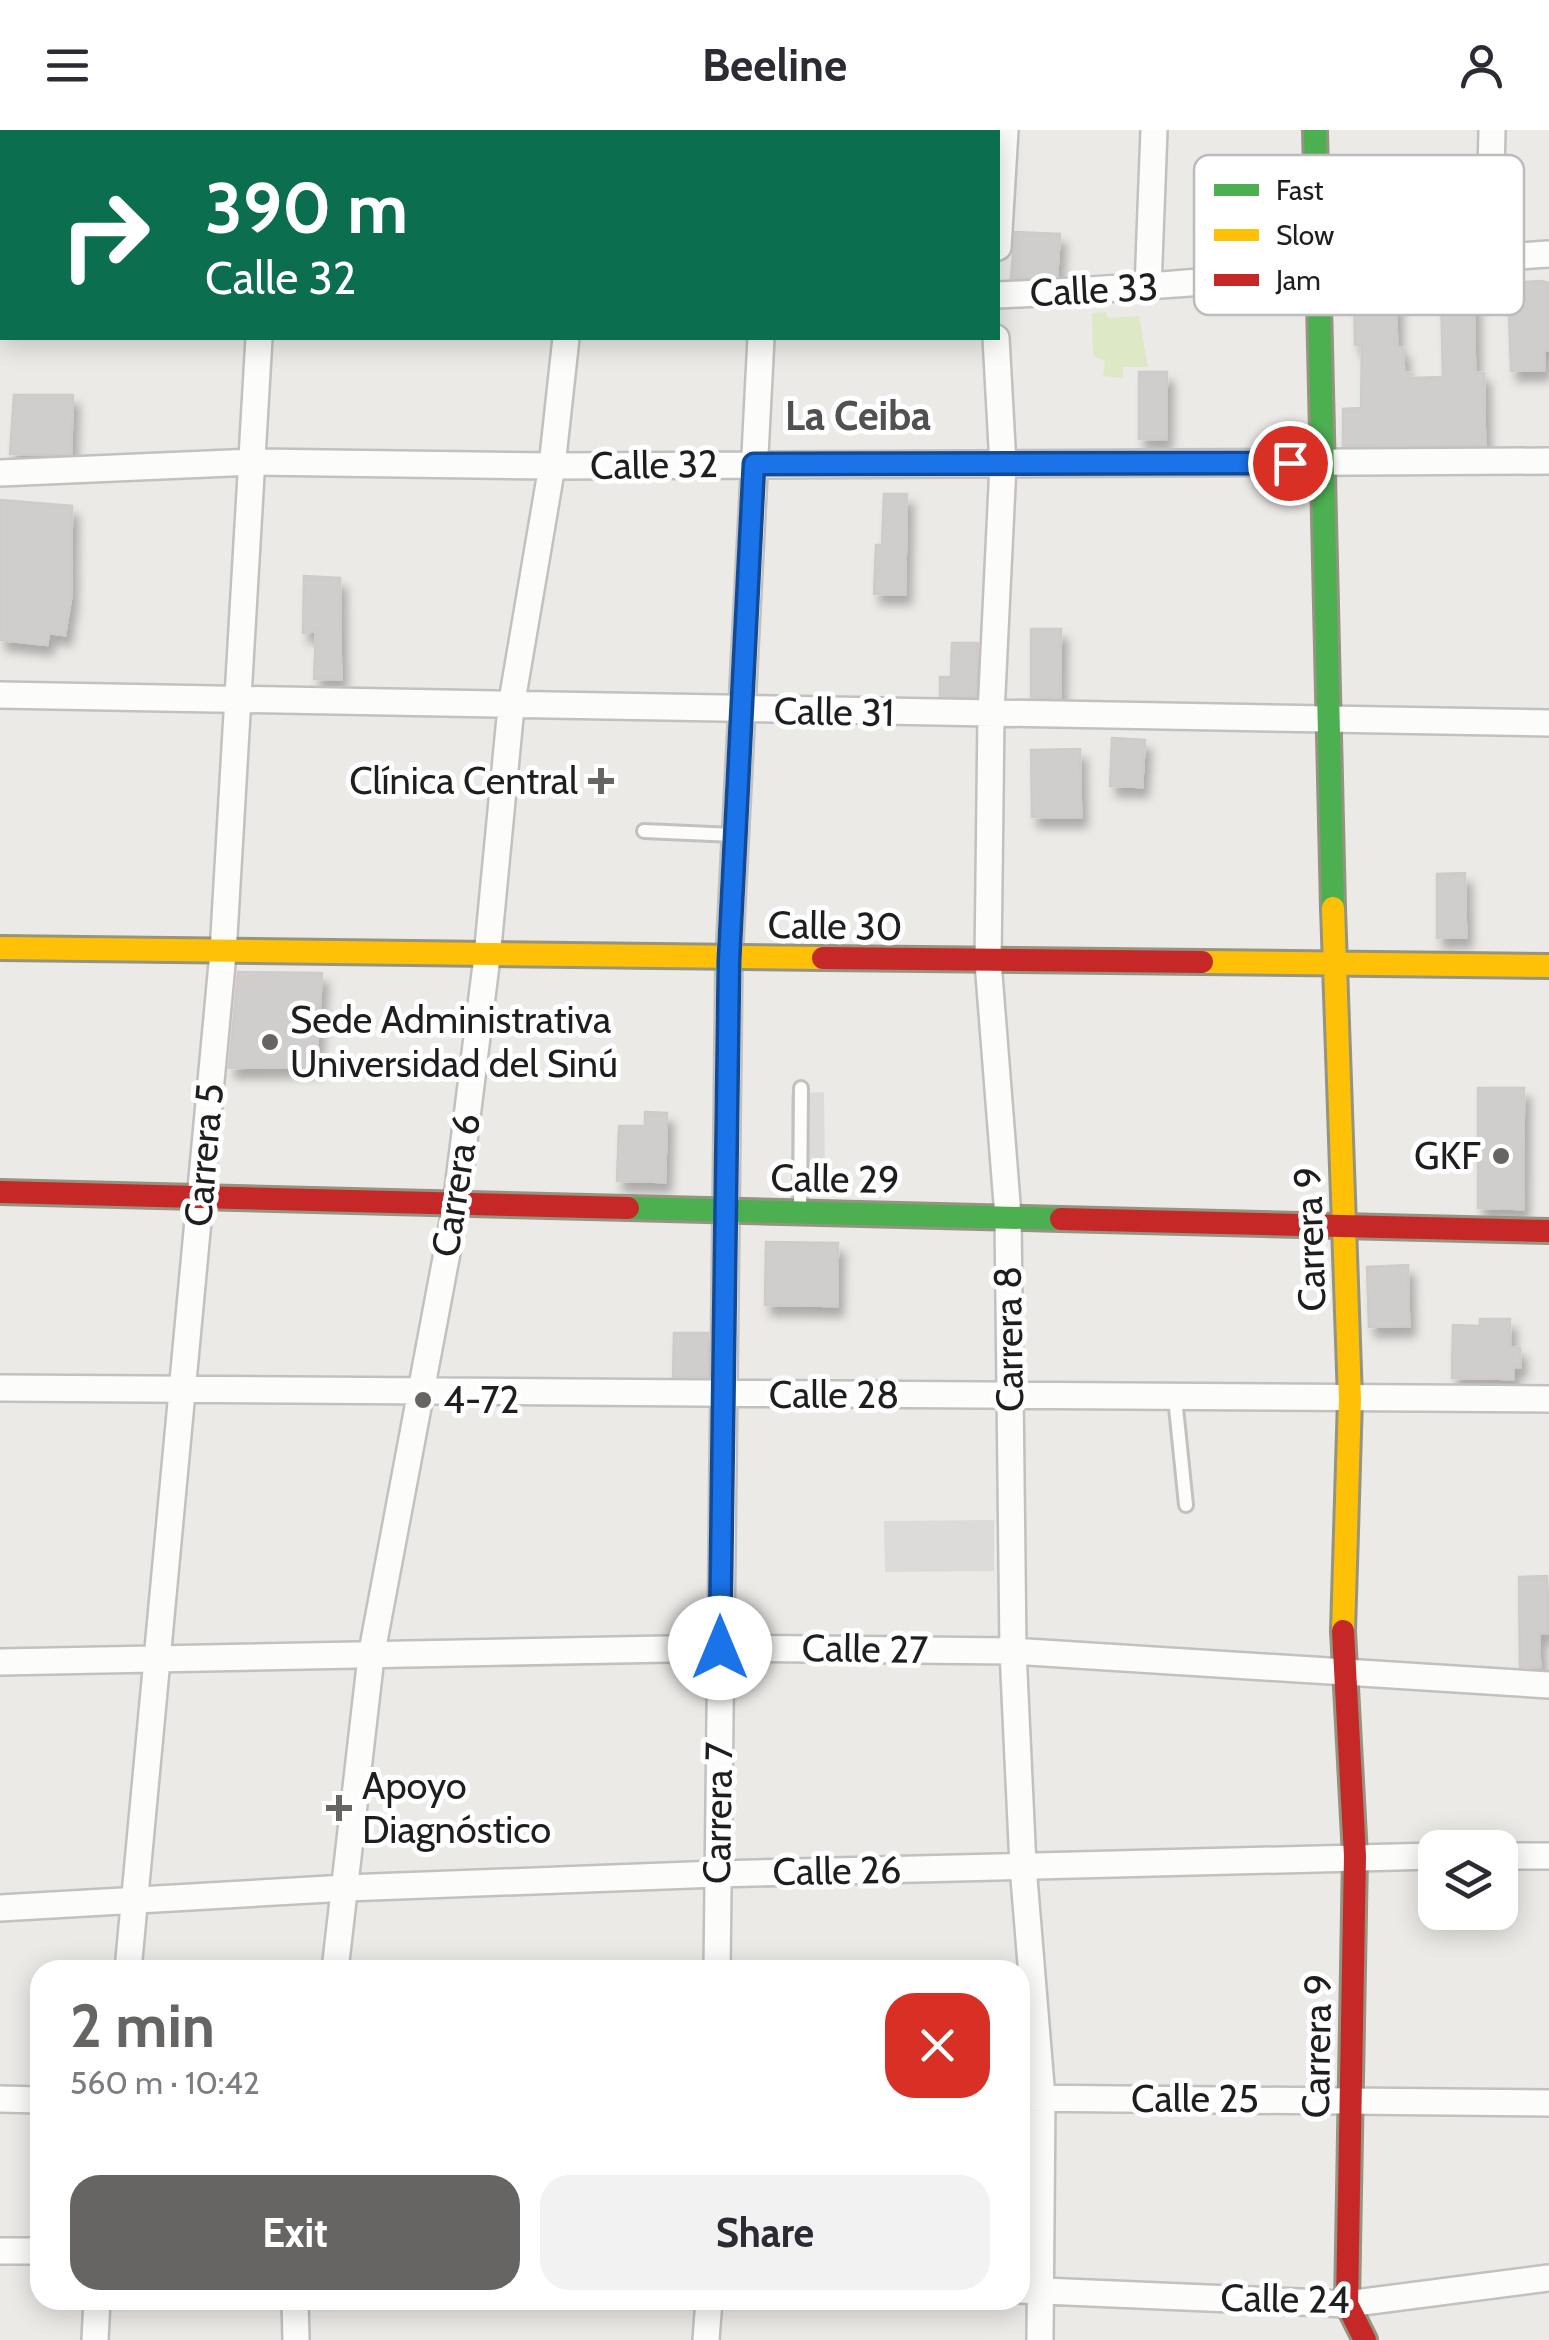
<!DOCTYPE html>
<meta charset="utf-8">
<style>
body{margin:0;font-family:Cabin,sans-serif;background:#f2f2f3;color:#2b2b33;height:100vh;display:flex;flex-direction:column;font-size:38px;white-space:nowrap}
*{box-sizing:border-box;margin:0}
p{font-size:32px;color:#7c7c81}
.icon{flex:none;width:55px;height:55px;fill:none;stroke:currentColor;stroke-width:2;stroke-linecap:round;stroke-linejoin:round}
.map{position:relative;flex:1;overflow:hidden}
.side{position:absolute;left:30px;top:1830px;width:1000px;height:350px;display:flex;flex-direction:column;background:#fff;border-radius:30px;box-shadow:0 5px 25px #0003}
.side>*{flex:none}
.hud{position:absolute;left:0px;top:0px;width:1000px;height:210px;box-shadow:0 5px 25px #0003;background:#0b6e4f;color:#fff;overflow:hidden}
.fabs{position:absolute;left:1418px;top:1700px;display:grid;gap:20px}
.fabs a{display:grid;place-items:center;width:100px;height:100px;border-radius:20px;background:#fff;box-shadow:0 5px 25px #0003;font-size:50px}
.pin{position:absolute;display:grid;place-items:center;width:85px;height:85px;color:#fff;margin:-42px;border:5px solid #fff;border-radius:50%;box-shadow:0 2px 10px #0007}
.me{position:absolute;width:110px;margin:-55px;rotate:0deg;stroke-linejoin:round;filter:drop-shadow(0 0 8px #0008)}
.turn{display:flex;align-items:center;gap:35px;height:210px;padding:0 40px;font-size:45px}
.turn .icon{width:130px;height:130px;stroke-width:2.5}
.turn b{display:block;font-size:70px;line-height:85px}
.round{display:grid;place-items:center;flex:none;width:105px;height:105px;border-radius:30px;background:#f2f2f3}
.headline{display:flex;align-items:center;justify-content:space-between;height:170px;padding:0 40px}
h1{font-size:60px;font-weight:800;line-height:75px;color:#666564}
.cta{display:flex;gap:20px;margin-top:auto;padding:20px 40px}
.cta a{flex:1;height:115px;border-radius:30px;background:#666564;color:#fff;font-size:40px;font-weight:800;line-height:115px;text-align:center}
.cta a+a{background:#f2f2f3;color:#2b2b33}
header{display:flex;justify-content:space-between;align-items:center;height:130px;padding:0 40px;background:#fff;font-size:45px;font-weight:800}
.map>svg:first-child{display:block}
</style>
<header><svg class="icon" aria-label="menu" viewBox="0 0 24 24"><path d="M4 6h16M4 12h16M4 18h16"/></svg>Beeline<svg class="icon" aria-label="person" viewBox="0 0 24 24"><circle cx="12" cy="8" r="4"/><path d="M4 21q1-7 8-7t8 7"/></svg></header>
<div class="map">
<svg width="1549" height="2210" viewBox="0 0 1549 2210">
<defs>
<filter id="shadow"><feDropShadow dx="6" dy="10" stdDeviation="5" flood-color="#0004"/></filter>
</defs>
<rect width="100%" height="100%" fill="#eceae7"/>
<path fill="#dde8c7" d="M1106,182l2,6 31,-2 9,51h-25v11l-20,-2 2,-15 -12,-5 -1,-43z"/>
<path fill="#dcdbda" d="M824,962l1,83 -34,-1v-80z
M994,1390v51l-109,1 -1,-51z"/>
<path fill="#d0cecc" stroke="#cfcbc8" stroke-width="2.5" filter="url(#shadow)" d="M1015,102l45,2 -3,42 -46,2z
M1541,151l8,2v67l-5,1v19l-33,1 -3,-88z
M1396,156l1,62h6l1,24 6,1v5l33,-1 -2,-82 33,-1 1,79h9l1,72 -142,1v-37l18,-1 1,-64 -7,1 -1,-58z
M1139,242h28l-1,67h-27z
M14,265h59l-2,59h-61z
M884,364h23l-2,100h-31l2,-49h6z
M0,370l72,6 -1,92 -6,37 -16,-2 -2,12 -47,-5z
M304,446l36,2 1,101h-27l2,-48 -13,2z
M1031,499h30l-1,69 -29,-1z
M952,513h26l-2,53h-36v-19h11z
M1112,608l33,2 -3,47 -32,-1z
M1080,619l1,68h-49l-1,-67z
M1465,743l1,64 -29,1v-64z
M238,842l84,1 -6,94 -87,1z
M1478,958h46l-1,121 -45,-1z
M645,982l22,1 -2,69 -48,-1 2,-55h26z
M766,1112l72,1 -1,63 -72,-1z
M1408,1135l1,61 -40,1 -2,-60z
M1480,1189h30v28l10,1v19h-7v12l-61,-1 1,-53 27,1z
M674,1203h34v44h-35z
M1547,1446v57h-8l1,34h-20l-1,-90z"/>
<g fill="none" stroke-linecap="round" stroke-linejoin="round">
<g stroke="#c2c1bf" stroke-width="18">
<path id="lane" d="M644,701l90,4
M800,1082l1,-124
M1175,1268l11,107"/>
</g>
<g stroke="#c2c1bf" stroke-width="30">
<path id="street" d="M278,2v-2
M593,2v-2
M766,2v-2
M998,117l7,-117
M0,125h2
M1489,128l3,-128
M1148,158l6,-158
M998,165c184,-8 367,-29 551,-41
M996,208l7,127 -12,249 -3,248 20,254 5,435 10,215 19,232 -2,242
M0,343l253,-11 299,4 997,-5
M0,565l1549,28
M0,1258l1549,11
M0,1532l720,-14 293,3 536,34
M1500,1726h49
M0,1778l346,-20 371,-14 718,-18
M128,1840l95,-1017 36,-615
M335,1840l36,-313 85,-452 31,-248 24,-250 41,-241 14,-128
M717,1840l12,-1010 32,-622
M1020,1968l529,5
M0,1969l40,1
M0,2121h40
M1020,2160l327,14 202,-26
M295,2170l1,40
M95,2210l2,-40
M706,2210l3,-40"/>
</g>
<g stroke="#959480" stroke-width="28">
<path id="fast" d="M1315,0l18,778
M628,1078l433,11"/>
</g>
<g stroke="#959480" stroke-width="28">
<path id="slow" d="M1333,778l17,491 -7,232
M0,818l823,10
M1202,832l347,4"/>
</g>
<g stroke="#959480" stroke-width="28">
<path id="jam" d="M823,828l379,4
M0,1062l628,16
M1061,1089l488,12
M1343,1501l12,225 -8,448 18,36"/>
</g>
<use href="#lane" stroke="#fcfcfb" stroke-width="12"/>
<use href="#street" stroke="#fcfcfb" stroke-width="25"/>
<use href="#fast" stroke="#4caf50" stroke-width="22"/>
<use href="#slow" stroke="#ffc107" stroke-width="22"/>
<use href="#jam" stroke="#c62828" stroke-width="22"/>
</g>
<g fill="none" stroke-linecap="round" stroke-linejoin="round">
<g stroke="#114b97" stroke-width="25">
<path id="route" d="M720,1518l9,-688 25,-496 536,-1"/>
</g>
<use href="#route" stroke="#1a73e8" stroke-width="18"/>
</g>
<g fill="#666564" stroke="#fff" stroke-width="4">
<path d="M596 636h10v10h10v10h-10v10h-10v-10h-10v-10h10z"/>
<circle cx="270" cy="912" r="10"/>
<circle cx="1501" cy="1026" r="10"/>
<circle cx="423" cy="1270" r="10"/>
<path d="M334 1663h10v10h10v10h-10v10h-10v-10h-10v-10h10z"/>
</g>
<g text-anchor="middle" stroke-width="10" stroke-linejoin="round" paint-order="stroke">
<g font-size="38" fill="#1e1e1e" stroke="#fff">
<text transform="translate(1094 160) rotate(-3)" y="13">Calle 33</text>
<text transform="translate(654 335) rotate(-1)" y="13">Calle 32</text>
<text transform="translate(834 582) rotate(1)" y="13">Calle 31</text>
<text transform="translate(835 796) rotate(1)" y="13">Calle 30</text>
<text transform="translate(204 1025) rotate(-85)" y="13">Carrera 5</text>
<text transform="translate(835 1049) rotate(1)" y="13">Calle 29</text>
<text transform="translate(456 1055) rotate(-81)" y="13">Carrera 6</text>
<text transform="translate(1310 1109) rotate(-92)" y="13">Carrera 9</text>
<text transform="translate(1009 1209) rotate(-91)" y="13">Carrera 8</text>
<text x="834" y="1278">Calle 28</text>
<text transform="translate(865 1519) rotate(1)" y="13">Calle 27</text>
<text transform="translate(718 1683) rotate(-89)" y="13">Carrera 7</text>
<text transform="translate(837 1741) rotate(-1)" y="13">Calle 26</text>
<text transform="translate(1317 1916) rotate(-89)" y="13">Carrera 9</text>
<text x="1195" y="1982">Calle 25</text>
<text transform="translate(1285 2169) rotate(1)" y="13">Calle 24</text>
</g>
<g font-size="38" fill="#1e1e1e" stroke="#fff" text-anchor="start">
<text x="578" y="664" text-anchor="end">Clínica Central</text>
<text x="290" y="903">Sede Administrativa<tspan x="290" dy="44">Universidad del Sinú</tspan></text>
<text x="1481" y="1039" text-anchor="end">GKF</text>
<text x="443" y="1283">4-72</text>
<text x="362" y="1669">Apoyo<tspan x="362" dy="44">Diagnóstico</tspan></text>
</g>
<g font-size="40" font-weight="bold" fill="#515151" stroke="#fff">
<text x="858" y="300">La Ceiba</text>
</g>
</g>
<rect x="1194" y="25" width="330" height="160" rx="15" fill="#fff" stroke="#bcbcbc" stroke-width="2.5"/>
<rect x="1214" y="54" width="45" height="12" fill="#4caf50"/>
<rect x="1214" y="99" width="45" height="12" fill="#ffc107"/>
<rect x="1214" y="144" width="45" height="12" fill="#c62828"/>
<g font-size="28" fill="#1e1e1e">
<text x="1276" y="70">Fast</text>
<text x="1276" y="115">Slow</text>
<text x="1276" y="160">Jam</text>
</g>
</svg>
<div class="fabs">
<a><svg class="icon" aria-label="layers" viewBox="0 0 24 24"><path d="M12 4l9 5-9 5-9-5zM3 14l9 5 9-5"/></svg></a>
</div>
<div class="pin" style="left:1290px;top:333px;background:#d93025"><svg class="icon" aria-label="arrive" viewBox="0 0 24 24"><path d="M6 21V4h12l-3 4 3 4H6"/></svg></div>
<svg class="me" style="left:720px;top:1518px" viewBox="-20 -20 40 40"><circle r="19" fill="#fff"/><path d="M0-13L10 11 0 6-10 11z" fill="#1a73e8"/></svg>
<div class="hud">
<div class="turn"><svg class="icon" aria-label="right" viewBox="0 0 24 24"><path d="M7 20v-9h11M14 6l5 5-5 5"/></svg><div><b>390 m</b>Calle 32</div></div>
</div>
<section class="side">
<div class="headline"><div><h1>2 min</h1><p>560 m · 10:42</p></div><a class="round" style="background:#d93025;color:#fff"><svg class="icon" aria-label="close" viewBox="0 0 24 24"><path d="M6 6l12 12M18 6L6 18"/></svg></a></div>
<div class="cta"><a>Exit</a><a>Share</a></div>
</section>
</div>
